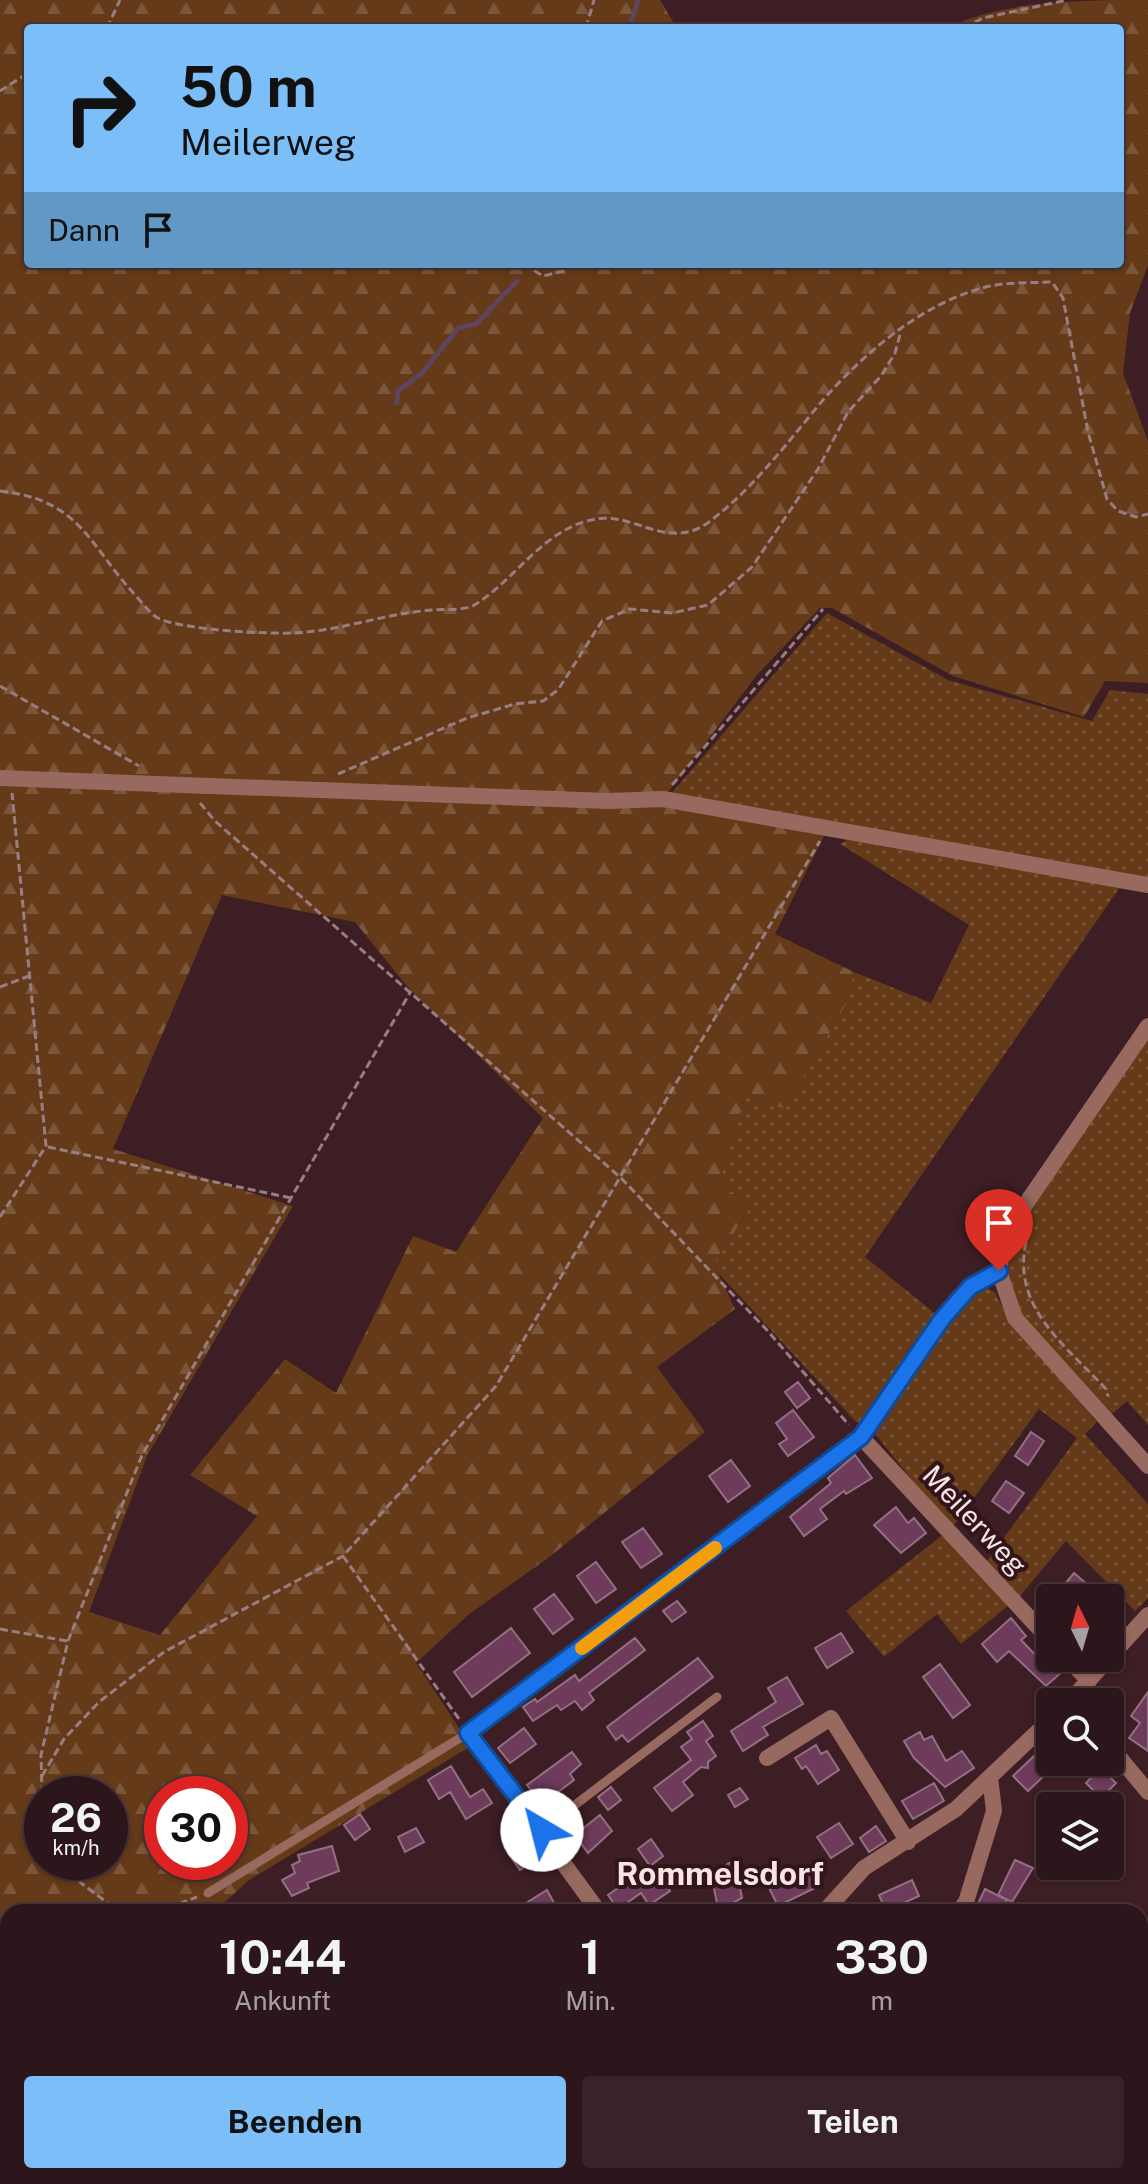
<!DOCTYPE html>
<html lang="de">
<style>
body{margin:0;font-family:"Public Sans",sans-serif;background:#392328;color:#f1f3f6;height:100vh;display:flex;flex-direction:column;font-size:30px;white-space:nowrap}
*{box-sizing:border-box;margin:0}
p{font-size:26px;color:#a79fa3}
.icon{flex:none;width:44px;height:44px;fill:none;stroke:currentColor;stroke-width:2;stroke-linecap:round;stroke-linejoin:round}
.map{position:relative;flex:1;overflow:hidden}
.sheet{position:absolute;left:0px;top:1904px;width:1148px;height:280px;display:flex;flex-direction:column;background:#2d161b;border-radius:24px 24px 0 0;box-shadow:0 2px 6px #0004,0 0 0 2px #48353a}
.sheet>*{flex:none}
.guide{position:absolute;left:24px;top:24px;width:1100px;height:244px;border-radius:8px;box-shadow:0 2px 6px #0004,0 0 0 2px #48353a;background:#7bbef8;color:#111;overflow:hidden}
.needle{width:52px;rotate:355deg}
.fabs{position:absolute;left:1036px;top:1584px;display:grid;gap:16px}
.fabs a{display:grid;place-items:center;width:88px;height:88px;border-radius:8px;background:#2d161b;box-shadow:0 2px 6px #0004,0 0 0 2px #48353a;font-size:40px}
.speed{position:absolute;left:24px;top:1776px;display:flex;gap:16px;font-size:40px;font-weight:700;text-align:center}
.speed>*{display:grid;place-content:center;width:104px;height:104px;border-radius:50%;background:#2d161b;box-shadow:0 2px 6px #0004,0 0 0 2px #48353a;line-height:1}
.speed small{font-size:20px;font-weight:400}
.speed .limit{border:12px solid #d22;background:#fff;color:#111}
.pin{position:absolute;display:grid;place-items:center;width:68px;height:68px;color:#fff;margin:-82px -34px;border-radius:50% 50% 50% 0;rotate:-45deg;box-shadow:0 0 8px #0007}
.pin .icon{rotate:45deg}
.me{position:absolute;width:88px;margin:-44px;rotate:323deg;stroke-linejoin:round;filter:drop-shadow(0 0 6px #0008)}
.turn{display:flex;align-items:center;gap:28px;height:168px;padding:0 24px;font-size:36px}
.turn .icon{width:104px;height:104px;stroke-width:2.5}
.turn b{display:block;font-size:56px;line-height:68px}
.then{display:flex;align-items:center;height:76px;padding:0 24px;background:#0003;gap:16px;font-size:30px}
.eta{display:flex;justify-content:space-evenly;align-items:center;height:136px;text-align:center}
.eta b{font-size:48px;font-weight:700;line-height:56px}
.primary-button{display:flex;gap:16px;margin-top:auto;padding:16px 24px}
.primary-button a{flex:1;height:92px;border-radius:8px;background:#7bbef8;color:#111;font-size:32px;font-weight:700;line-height:92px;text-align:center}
.primary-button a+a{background:#392328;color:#f1f3f6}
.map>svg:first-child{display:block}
</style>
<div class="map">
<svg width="1148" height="2184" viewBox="0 0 1148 2184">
<defs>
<pattern id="grass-dots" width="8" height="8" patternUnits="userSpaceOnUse" patternTransform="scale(2)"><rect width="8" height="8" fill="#643a18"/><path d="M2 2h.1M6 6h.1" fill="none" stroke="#7b5639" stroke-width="1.8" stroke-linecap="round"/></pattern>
<pattern id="forest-firs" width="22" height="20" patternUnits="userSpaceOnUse" patternTransform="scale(2)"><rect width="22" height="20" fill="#643a18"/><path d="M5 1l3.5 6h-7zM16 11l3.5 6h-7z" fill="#7b5639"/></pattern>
</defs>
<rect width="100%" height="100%" fill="#3c1e24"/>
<path fill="url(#grass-dots)" d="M827,613l121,67 144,41 18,-31 38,4v184l-478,-83z
M851,838l269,49 -255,370 72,58 -72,109 -9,-2 -137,-148 -5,-10 37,-58 -32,-24 27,-87 98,-88 10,-35 77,31 38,-78 -129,-81z
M1148,1026v399l-21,-24 -21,18 -91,-101 -16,-47 4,-27z
M984,1287l11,5 15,30 87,100 -12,12 63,70v94l-13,13 -69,-70 -47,56 -32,-36 90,-123 -38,-29 -88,120 -78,-98 97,-137z
M945,1533l64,72 -48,39 -24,-30 -53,43 -38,-46z
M0,2025l8,9v126l-8,16z
M726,2176h273l-3,8h-277z"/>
<path fill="url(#forest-firs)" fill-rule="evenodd" d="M0,0h660l17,28h-649v236h1092v-236h-174c59,-28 136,-28 202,-28v265l-18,48 -7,60 25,68v242l-43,-2 -21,36 -131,-41 -121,-68h-12l-63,67 -94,124 165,29 -53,106 79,38 -10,35 -58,102 -40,-13 -27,86 32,24 -37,58 21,45 -78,58 48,65 -157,126 -80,57 -52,48 55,83 -222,134 -35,32h-206v122l-8,-9zM222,895l133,27 56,69 132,127 -87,134 -43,-16 -77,157 -51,-34 -95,116 67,41 -97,119 -71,-23 58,-156 146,-250 -180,-57zM42,1794h68v68h-68zM162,1794h68v68h-68z
M1140,1946l8,2v236h-147l4,-8h135z"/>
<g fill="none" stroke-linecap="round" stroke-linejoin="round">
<path stroke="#5e445d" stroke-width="5" d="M632,20l6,-20
M397,403l1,-12 24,-18 36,-45 18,-4 41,-43
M1140,1947l8,-18
M890,2184l11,-8"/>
</g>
<path fill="#6e3b5b" stroke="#917183" stroke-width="2" d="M798,1382l12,16 -13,10 -12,-16z
M793,1410l21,27 -26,19 -9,-12 8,-5 -11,-16z
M1031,1432l13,9 -16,24 -13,-9z
M855,1455l17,23 -26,16 -2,-3 -24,18 7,10 -23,17 -14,-19 41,-34 -3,-5z
M731,1460l19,26 -22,16 -19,-26z
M1006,1481l18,12 -15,20 -17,-12z
M896,1507l12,16 6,-5 12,15 -25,20 -27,-28z
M643,1528l19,26 -21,14 -19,-26z
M596,1562l20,27 -20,14 -19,-27z
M1074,1573l29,25h-22l-16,-14z
M554,1594l19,25 -20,15 -19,-25z
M677,1601l9,11 -14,10 -9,-11z
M1011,1618l15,18 -5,4 23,24 6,-6 12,14 -16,14 -37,-35 -12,11 -15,-18z
M511,1628l19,25 -58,44 -18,-25z
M841,1633l12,19 -26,16 -12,-20z
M635,1638l10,12 -56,43 5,7 -12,10 -7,-9 -14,9 -4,-5 -24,16 -10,-14 12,-8 2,3 38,-27 4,6z
M698,1658l15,19 -85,65 -6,-7 -6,5 -9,-13z
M940,1664l30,41 -17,13 -30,-41z
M787,1677l16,27 -40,23 5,8 -25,16 -12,-20 45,-29 -8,-14z
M1148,1692v59l-19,-13 11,-15 -9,-7z
M703,1721l10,15 -7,5 10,15 -8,6v6l-7,-1 -18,15 10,13 -21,16 -18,-23 37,-28 -10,-13 11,-8 -5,-7z
M524,1728l12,16 -26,19 -12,-15z
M920,1732l4,8 8,-4 14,25 16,-10 12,17 -29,19 -31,-29 -10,-17z
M816,1745l5,9 6,-3 12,19 -21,14 -12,-18 -4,3 -7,-11z
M572,1752l9,12 -11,10 4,6 -32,24 -15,-19z
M1034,1756l15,15 -21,20 -15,-15z
M451,1766l19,31 13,-8 9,14 -26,16 -16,-27 -11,7 -11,-19z
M1100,1768l16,15 -15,15 -15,-15z
M934,1783l10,18 -31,18 -11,-18z
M611,1787l10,13 -13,10 -10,-13z
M740,1788l8,11 -13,8 -7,-12z
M360,1814l10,15 -15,11 -11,-15z
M600,1815l12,16 -24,22 -13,-18z
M839,1823l14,21 -22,14 -14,-21z
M876,1826l10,15 -17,11 -9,-14z
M416,1828l8,14 -19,10 -7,-15z
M651,1839l12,17 -13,10 -12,-17z
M526,1840l12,17 -18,13 -12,-17z
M332,1846l7,25 -32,12 2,5 -17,8 -10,-16 13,-7 -3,-8 8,-4 -2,-6z
M737,1859l7,14 -13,7 -7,-14z
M1015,1860l18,8 -21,34 -14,-7z
M650,1866l20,25 -21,14 -8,-12 -23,16 -10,-14z
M809,1869l8,18 -39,19 -9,-18z
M738,1878l4,20 -13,7 -12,-2 -4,-19z
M912,1880l7,16 -33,15 -7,-16z
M985,1889l22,11 -6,12h-27z
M547,1890l12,22h-28l-5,-9z"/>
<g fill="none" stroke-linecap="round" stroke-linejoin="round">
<path stroke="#987e82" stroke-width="3" stroke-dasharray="8 4" stroke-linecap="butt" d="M107,28l13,-28
M586,28l8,-28
M964,28l19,-10 84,-18
M0,91l28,-18
M524,264l19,12 21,-5 8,-7
M0,491c81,9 88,53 136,105 6,6 14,18 22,22 24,12 107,16 135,15 48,-2 93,-20 140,-23 13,-1 33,1 43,-6 41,-26 68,-76 120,-85 39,-7 72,33 113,3 45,-34 78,-79 114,-122 43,-49 102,-99 167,-114 20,-4 41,-3 62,-4l11,16 25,134 19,67 11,12 18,6 12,-3
M0,686l139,80
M338,774l129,-56 48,-14 28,-3 15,-11 44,-69 28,-12 42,4 36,-8 44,-38 66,-98 30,-57 33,-36 14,-23 6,-22
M672,785l151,-176
M200,803l15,18 406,357 145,151 83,96
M0,987l29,-11
M48,1147l243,51
M0,1217l46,-71 -34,-353
M1029,1231c-23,72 32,110 77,158l2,7
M343,1556l116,163
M0,1629l67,12
M42,1776l22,-37 35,-37 65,-50 179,-96 153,-170 324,-545
M42,1794l-1,-39 27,-114 74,-186 269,-464
M63,1862l18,21 39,29
M157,1912l40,-15
M0,2011l8,8
M340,2176l3,8
M0,2182l8,-16
M998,2184l4,-8"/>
<path stroke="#98695e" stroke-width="9" d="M542,1830l175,-133
M208,1893l260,-160"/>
<path stroke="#98695e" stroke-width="16" d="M0,778l608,23 55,-2 485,86
M1148,1026l-132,192 -13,26 -4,27 16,47 133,148
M861,1437l189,203
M1067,1658l22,23
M1069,1702l79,-87
M1110,1746l38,46
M767,1758l64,-40 77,124
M599,1912l-131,-179 393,-296 81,-118 28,-32 29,-16
M824,1912l40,-44 92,-59 94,-89
M958,1912l8,-10 28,-91 -4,-34
M170,2176l5,8
M456,2176l15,3 7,-3
M277,2184l30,-8
M700,2184l8,-8"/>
</g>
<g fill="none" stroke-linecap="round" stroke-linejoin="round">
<g stroke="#114b97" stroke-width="20">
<path id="route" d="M542,1830l-74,-97 393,-296 81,-118 28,-32 29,-16"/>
</g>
<use href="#route" stroke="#1a73e8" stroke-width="14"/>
<path stroke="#f59e0b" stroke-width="14" d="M582,1648l133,-100"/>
</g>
<g text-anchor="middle" stroke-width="8" stroke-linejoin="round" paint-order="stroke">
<g font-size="28" fill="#f8e3e5" stroke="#31151a">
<text transform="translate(975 1520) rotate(47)" y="10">Meilerweg</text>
</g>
<g font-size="32" font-weight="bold" fill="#f8e3e5" stroke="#31151a">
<text x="720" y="1885">Rommelsdorf</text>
</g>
</g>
</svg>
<div class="fabs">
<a><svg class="needle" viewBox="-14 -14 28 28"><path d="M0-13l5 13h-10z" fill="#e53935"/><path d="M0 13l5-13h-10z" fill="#a79fa3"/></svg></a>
<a><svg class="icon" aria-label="search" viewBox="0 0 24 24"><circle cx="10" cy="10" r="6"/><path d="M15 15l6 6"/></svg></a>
<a><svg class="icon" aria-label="layers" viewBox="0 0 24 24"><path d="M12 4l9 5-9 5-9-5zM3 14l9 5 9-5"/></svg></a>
</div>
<div class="speed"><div>26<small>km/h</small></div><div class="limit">30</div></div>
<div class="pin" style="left:999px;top:1271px;background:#d93025"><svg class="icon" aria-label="arrive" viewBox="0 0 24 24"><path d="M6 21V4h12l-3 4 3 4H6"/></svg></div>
<svg class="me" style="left:542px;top:1830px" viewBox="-20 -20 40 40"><circle r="19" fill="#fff"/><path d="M0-13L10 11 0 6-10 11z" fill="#1a73e8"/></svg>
<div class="guide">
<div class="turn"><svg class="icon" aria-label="right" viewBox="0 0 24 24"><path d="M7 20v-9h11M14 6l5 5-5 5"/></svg><div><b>50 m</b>Meilerweg</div></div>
<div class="then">Dann<svg class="icon" aria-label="arrive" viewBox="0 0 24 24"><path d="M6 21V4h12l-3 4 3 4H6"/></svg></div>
</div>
<section class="sheet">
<div class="eta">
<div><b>10:44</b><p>Ankunft</p></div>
<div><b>1</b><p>Min.</p></div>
<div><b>330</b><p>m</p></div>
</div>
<div class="primary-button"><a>Beenden</a><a>Teilen</a></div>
</section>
</div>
